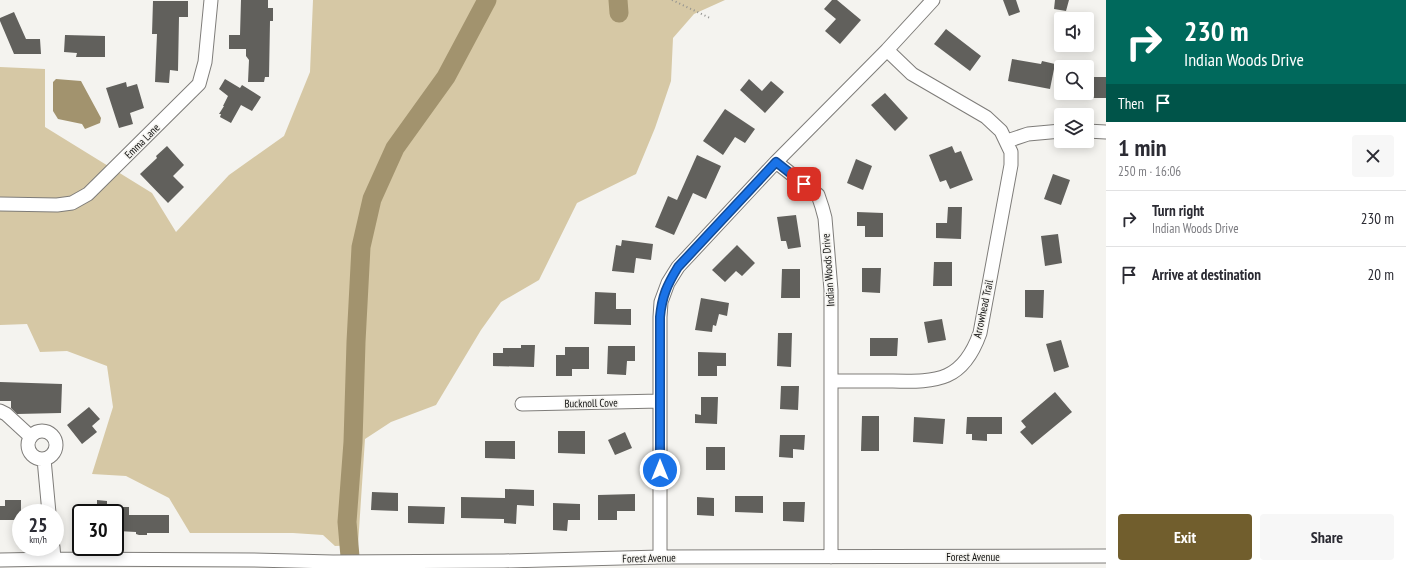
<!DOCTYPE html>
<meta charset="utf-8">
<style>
body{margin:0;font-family:"PT Sans Narrow",sans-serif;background:#f7f7f7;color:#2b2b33;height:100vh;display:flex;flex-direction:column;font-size:15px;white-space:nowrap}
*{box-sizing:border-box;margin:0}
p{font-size:13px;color:#7c7c81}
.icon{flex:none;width:22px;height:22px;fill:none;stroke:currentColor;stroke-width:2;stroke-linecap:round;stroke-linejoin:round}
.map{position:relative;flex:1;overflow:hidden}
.drawer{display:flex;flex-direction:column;background:#fff;width:300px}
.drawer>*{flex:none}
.hud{background:#00695c;color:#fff;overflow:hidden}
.tools{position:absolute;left:1054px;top:12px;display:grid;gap:8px}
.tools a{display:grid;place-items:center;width:40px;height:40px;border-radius:4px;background:#fff;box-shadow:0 2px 10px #0003;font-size:20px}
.speed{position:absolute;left:12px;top:504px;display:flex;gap:8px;font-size:20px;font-weight:700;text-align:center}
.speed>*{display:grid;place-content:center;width:52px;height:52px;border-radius:50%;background:#fff;box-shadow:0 2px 10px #0003;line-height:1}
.speed small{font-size:10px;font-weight:400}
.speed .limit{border:2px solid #111;border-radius:6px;background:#fff;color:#111}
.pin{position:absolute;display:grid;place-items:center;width:34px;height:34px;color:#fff;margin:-17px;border-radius:8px;box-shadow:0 2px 6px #0006}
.me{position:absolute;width:44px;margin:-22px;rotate:0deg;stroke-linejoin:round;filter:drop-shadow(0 0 3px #0008)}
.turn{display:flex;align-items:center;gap:14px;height:84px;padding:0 12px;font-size:18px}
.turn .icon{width:52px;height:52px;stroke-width:2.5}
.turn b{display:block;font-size:28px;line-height:34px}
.then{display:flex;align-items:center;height:38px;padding:0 12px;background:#0003;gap:8px;font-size:15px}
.round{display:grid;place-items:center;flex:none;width:42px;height:42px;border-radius:4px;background:#f7f7f7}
.summary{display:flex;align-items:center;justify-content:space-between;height:68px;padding:0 12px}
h1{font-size:24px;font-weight:700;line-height:30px}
.action{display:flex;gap:8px;margin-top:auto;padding:8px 12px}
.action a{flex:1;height:46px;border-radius:4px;background:#715e2d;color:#fff;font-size:16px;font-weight:700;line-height:46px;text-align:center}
.action a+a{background:#f7f7f7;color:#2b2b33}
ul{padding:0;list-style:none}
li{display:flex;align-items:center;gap:12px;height:56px;padding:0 12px;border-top:1px solid #e1e1e2}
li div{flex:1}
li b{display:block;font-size:15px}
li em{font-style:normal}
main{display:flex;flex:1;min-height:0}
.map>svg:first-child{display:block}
</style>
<main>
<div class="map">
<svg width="1106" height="568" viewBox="0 0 1106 568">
<rect width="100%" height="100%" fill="#f4f3ef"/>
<path fill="#d6c8a5" d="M313,0h412l-31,14 -21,24 -2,43 -16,47 -19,46 -59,29 -38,77 -38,22 -20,28 -45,75 -45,17 -26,17 -7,106 -23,1 -12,-11 -30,-2h-103l-21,-35 -43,-22 -34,-2 21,-67 -6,-41 -40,-15 -27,1 -13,-28 -27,1v-258l45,2v58l107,66 24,39 53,-57 55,-39 26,-64z"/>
<path fill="#a2936e" d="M56,79l25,2 20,37 -1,5 -15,6 -3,-5 -24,-5 -5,-8v-29z"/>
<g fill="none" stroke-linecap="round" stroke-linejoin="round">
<path stroke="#a2936e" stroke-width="19" d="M618,0l1,13
M351,568l-4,-46 6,-80 3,-100 5,-95 11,-48 23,-51 51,-71 41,-77"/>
</g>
<path fill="#61605c" d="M241,0h27v8h5v13h-3l-1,56h-4l-1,5h-16l1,-22 -3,-4v-7h-17v-14h11z
M832,0h5l24,20 -21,24 -15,-13 11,-12 -12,-10z
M1003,0h13l4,12 -11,4z
M1055,0h14l-3,11 -12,-2z
M153,1h35v16h-9l-1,54 -8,-1 -1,13 -14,-1 2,-48h-5z
M14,12l12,27h14l1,15h-27l-14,-33v-3z
M946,29l35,27 -11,15 -36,-27z
M65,35l40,1v21h-29l1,-4 -13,-1z
M1012,59l29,5 1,-3 13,3 -5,25 -42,-8z
M1087,77h19v21h-19z
M225,79l15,9 2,-3 19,12 -9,14 -11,-6 -10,18 -11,-6 1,-3h-2l5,-8h-1l5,-10 -9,-7z
M749,79l13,12 9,-10 13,11 -19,21 -25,-23z
M126,82l1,5 10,-3 7,24 -14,5 3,11 -14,4 -13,-40z
M885,93l23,25 -13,13 -24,-26z
M725,109l30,20 -10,14 -10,-6 -12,18 -20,-14z
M167,146l17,19 -11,11 11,11 -16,16 -28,-29 17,-16 -1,-2z
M952,146l3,7 6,-2 12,29 -23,9 -4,-9 -6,2 -11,-27z
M697,155l24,11 -15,33 -13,-6 -19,42 -19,-8 13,-31 9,4z
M856,159l16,7 -9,24 -16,-7z
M1053,174l17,6 -9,25 -17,-6z
M948,207h14l-1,32 -25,-1v-15h11z
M857,212l26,1v24h-18v-11h-8z
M796,215l5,32 -13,2 -2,-8h-5l-4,-24z
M1058,234l4,29 -17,3 -4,-30z
M622,240l31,4 -2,16 -15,-2 -2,15 -22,-2 4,-26 5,1z
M737,245l18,18 -13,13 -6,-5 -11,11 -13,-12z
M934,262h18v24h-19z
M862,268h19l-1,25 -18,-1z
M782,269h18v29h-19z
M1025,290h19l-1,28 -18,-1z
M595,292l21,1v16h15v16l-37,-1z
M701,298l28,5 -2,13 -8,-2 -3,12 -3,-1 -1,7 -17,-2z
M942,319l4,21 -18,3 -4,-21z
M778,333h14l-1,34 -14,-1z
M870,338h28l-1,18h-27z
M1061,340l8,27 -15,5 -8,-28z
M521,345h14l-1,22 -41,-1v-13h10v-5h18z
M608,346h27v15h-8l-1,14 -19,-1z
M565,347h24v22h-17v7h-16v-21h9z
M698,352l28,1v13h-9v10h-19z
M0,382l62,2 -1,29 -44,1 -6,-6v-7h-11z
M781,386h18l-1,24 -18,-1z
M1055,392l17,20 -40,33 -12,-13 6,-5 -5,-6z
M701,397h17l-1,27 -22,-1v-9l6,1z
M89,407l11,12 -8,7 5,6 -15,12 -15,-19z
M862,416h17v35h-18z
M914,417l31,2 -2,25 -30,-2z
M967,417h35v17h-15v7l-15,-1v-6h-6z
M558,431h27v23l-27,-1z
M625,432l7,16 -17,7 -7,-15z
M780,435h25l-1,15 -11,-1v9l-14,-1z
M485,441h30v18l-30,-1z
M706,447h19v23h-19z
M505,489l29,1v16l-17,-1 -1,19 -12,-1v-4l-43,-1v-21l44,1z
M372,492l26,1v18l-27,-1z
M635,494v17h-18v9h-19v-25z
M735,496h28v17l-28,-1z
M697,497l17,1v18l-17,-1z
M5,500h16v20h-21v-14h5z
M97,500l10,1v12h-10z
M783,502h22l-1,20 -21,-1z
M553,503l27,1v16h-12l-1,11 -14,-1z
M408,506l37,1 -1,17 -36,-1z
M115,507h14v8h40v18h-22v2h-8l-3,-1v-2l-18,-1v-3h-3z"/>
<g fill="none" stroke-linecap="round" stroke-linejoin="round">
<g stroke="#7e7c79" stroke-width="15">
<path id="minor" d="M1087,131l19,1
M1007,141l21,-7 33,-3
M776,162l42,33 4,12 3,11 6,72v267
M0,204l57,1 15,-2 16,-9 111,-110 6,-22 6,-62
M832,381c20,0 40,0 61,0 45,1 70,0 87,-48l31,-168v-13l-10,-21 -15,-14 -74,-43 -25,-24
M522,404l138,-3
M0,411l6,3 25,23
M28 445a14 14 0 1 1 28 0a14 14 0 1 1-28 0Z
M44,459l5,54
M53,547l1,12
M660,557v-240l1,-15 7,-19 10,-16 98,-105 111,-112 46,-50
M0,560l54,-1 200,1 79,2 171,-1 156,-4 446,-1"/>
</g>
<path stroke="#92928f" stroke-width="2" stroke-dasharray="1 3" stroke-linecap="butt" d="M672,0l38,18"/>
<use href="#minor" stroke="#fff" stroke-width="13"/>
</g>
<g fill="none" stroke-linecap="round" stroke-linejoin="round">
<g stroke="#114b97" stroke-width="10">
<path id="route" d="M660,470v-153c2,-21 7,-32 18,-50l98,-105 28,22"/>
</g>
<use href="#route" stroke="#1a73e8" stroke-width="7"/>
</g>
<g text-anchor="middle" stroke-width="3" stroke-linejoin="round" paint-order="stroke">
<g font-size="11" fill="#111110" stroke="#f4f3ef">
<text transform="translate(142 141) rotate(-45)" y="4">Emma Lane</text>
<text transform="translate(828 270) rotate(-94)" y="4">Indian Woods Drive</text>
<text transform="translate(983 309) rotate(-78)" y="4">Arrowhead Trail</text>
<text transform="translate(591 403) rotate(-1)" y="4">Bucknoll Cove</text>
<text x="973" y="561">Forest Avenue</text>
<text transform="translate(649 558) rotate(-1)" y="4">Forest Avenue</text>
</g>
</g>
</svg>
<div class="tools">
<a><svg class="icon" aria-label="sound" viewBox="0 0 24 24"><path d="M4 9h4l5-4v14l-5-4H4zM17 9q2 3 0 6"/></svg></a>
<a><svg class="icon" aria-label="search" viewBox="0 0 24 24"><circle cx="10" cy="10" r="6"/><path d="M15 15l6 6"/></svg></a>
<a><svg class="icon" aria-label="layers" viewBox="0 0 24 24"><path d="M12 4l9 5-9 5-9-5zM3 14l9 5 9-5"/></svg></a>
</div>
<div class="speed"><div>25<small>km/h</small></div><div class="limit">30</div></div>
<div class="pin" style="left:804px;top:184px;background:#d93025"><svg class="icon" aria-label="arrive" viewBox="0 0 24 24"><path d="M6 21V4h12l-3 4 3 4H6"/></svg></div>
<svg class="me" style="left:660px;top:470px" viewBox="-20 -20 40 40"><circle r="17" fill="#1a73e8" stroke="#fff" stroke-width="3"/><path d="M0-11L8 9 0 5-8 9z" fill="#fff"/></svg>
</div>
<section class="drawer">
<div class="hud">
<div class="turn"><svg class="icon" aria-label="right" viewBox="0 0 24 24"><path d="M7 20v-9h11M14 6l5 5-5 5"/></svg><div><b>230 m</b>Indian Woods Drive</div></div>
<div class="then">Then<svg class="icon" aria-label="arrive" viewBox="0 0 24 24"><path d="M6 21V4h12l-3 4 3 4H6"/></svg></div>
</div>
<div class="summary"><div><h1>1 min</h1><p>250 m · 16:06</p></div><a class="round"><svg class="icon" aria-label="close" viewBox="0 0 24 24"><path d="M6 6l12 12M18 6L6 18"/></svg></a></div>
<ul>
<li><svg class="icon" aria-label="right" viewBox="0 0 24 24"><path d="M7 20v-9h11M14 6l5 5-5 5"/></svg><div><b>Turn right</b><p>Indian Woods Drive</p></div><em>230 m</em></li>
<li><svg class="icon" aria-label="arrive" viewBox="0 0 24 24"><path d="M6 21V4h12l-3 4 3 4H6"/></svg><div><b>Arrive at destination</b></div><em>20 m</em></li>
</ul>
<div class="action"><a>Exit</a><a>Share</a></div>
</section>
</main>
